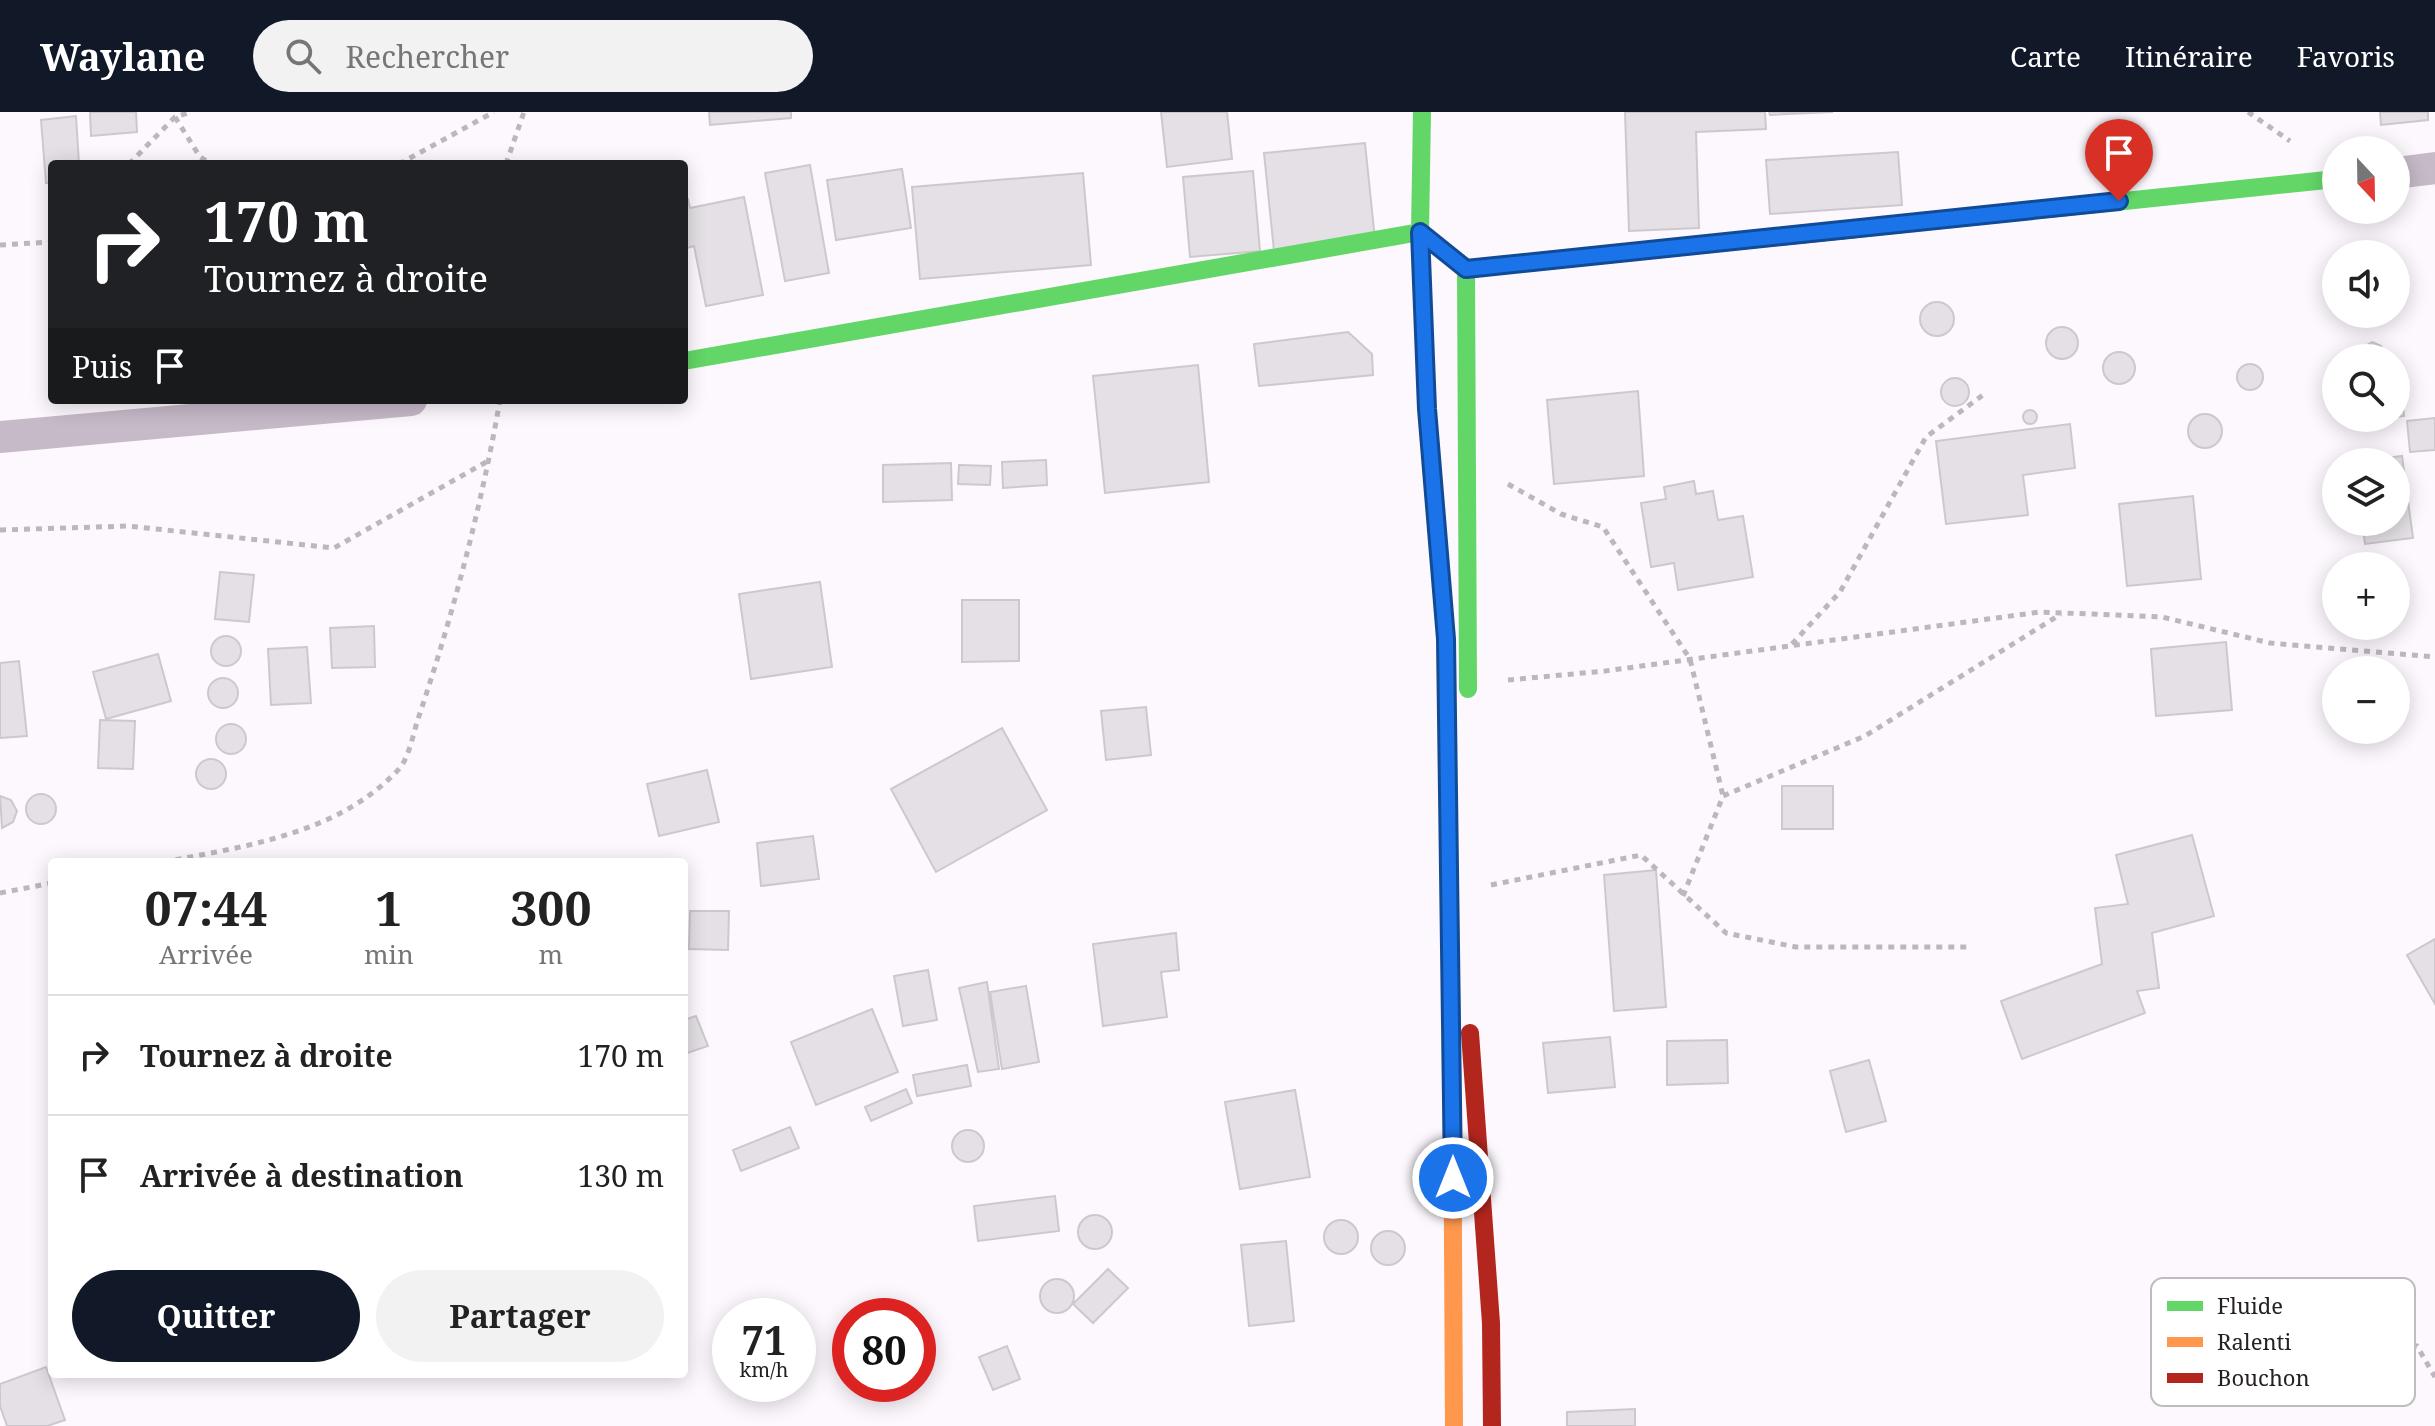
<!DOCTYPE html>
<html lang="fr">
<meta charset="utf-8">
<style>
body{margin:0;font-family:"Noto Serif",serif;background:#f2f2f2;color:#222;height:100vh;display:flex;flex-direction:column;font-size:30px;white-space:nowrap}
*{box-sizing:border-box;margin:0}
p{font-size:26px;color:#767676}
.icon{flex:none;width:44px;height:44px;fill:none;stroke:currentColor;stroke-width:2;stroke-linecap:round;stroke-linejoin:round}
.map{position:relative;flex:1;overflow:hidden}
.panel{position:absolute;left:48px;top:746px;width:640px;height:520px;display:flex;flex-direction:column;background:#fff;border-radius:8px;box-shadow:0 4px 20px #0003}
.panel>*{flex:none}
.guide{position:absolute;left:48px;top:48px;width:640px;height:244px;border-radius:8px;box-shadow:0 4px 20px #0003;background:#202124;color:#fff;overflow:hidden}
.needle{width:52px;rotate:158deg}
.buttons{position:absolute;left:2322px;top:24px;display:grid;gap:16px}
.buttons a{display:grid;place-items:center;width:88px;height:88px;border-radius:50%;background:#fff;box-shadow:0 4px 20px #0003;font-size:40px}
.speed{position:absolute;left:712px;top:1186px;display:flex;gap:16px;font-size:40px;font-weight:700;text-align:center}
.speed>*{display:grid;place-content:center;width:104px;height:104px;border-radius:50%;background:#fff;box-shadow:0 4px 20px #0003;line-height:1}
.speed small{font-size:20px;font-weight:400}
.speed .limit{border:12px solid #d22;background:#fff;color:#111}
.pin{position:absolute;display:grid;place-items:center;width:68px;height:68px;color:#fff;margin:-82px -34px;border-radius:50% 50% 50% 0;rotate:-45deg;box-shadow:0 0 8px #0007}
.pin .icon{rotate:45deg}
.me{position:absolute;width:88px;margin:-44px;rotate:0deg;stroke-linejoin:round;filter:drop-shadow(0 0 6px #0008)}
.turn{display:flex;align-items:center;gap:28px;height:168px;padding:0 24px;font-size:36px}
.turn .icon{width:104px;height:104px;stroke-width:2.5}
.turn b{display:block;font-size:56px;line-height:68px}
.then{display:flex;align-items:center;height:76px;padding:0 24px;background:#0003;gap:16px;font-size:30px}
.eta{display:flex;justify-content:space-evenly;align-items:center;height:136px;text-align:center}
.eta b{font-size:48px;font-weight:700;line-height:56px}
.cta{display:flex;gap:16px;margin-top:auto;padding:16px 24px}
.cta a{flex:1;height:92px;border-radius:48px;background:#111827;color:#fff;font-size:32px;font-weight:700;line-height:92px;text-align:center}
.cta a+a{background:#f2f2f2;color:#222}
ul{padding:0;list-style:none}
li{display:flex;align-items:center;gap:24px;height:120px;padding:0 24px;border-top:2px solid #e0e0e0}
li div{flex:1}
li b{display:block;font-size:30px}
li em{font-style:normal}
header{display:flex;align-items:center;gap:48px;box-sizing:border-box;height:112px;padding:0 40px;background:#111827;color:#fff}
header strong{font-size:38px}
nav{display:flex;gap:44px;margin-inline-start:auto;font-size:28px}
.search{width:560px;height:72px;background:#f2f2f2;display:flex;align-items:center;gap:20px;box-sizing:border-box;padding:0 28px;border-radius:44px;color:#767676;font-size:30px}
.map>svg:first-child{display:block}
</style>
<header>
<strong>Waylane</strong>
<div class="search"><svg class="icon" aria-label="search" viewBox="0 0 24 24"><circle cx="10" cy="10" r="6"/><path d="M15 15l6 6"/></svg>Rechercher</div>
<nav><a>Carte</a><a>Itinéraire</a><a>Favoris</a></nav>
</header>
<div class="map">
<svg width="2435" height="1314" viewBox="0 0 2435 1314">
<rect width="100%" height="100%" fill="#fcf8fd"/>
<path fill="#e4e0e5" stroke="#cdc8ce" stroke-width="2" d="M90,0h46l1,20 -46,4z
M709,0h82v6l-81,7z
M1161,0h66l5,47 -65,8z
M1625,0h140l1,17 -70,3 3,96 -70,3z
M1769,0h64l-63,3z
M2380,0h48v8l-47,5z
M76,4l3,48h-27v19h-6l-5,-63z
M1365,31l10,97 -101,11 -10,-98z
M1898,40l4,53 -132,9 -4,-54z
M810,53l19,108 -44,8 -20,-108z
M902,57l9,59 -75,12 -9,-60z
M1253,59l7,80 -70,6 -7,-80z
M1083,61l8,92 -171,14 -8,-92z
M744,85l19,98 -57,11 -12,-60 -10,3v-50h4l2,9z
M1920 207a17 17 0 1 1 34 0a17 17 0 1 1-34 0Z
M2371,202h18l-9,6z
M2046 231a16 16 0 1 1 32 0a16 16 0 1 1-32 0Z
M1348,220l24,22 1,21 -114,11 -5,-42z
M2372,230l9,4 2,12h-23v-9z
M2103 256a16 16 0 1 1 32 0a16 16 0 1 1-32 0Z
M2237 265a13 13 0 1 1 26 0a13 13 0 1 1-26 0Z
M1198,253l11,117 -104,11 -12,-117z
M1941 280a14 14 0 1 1 28 0a14 14 0 1 1-28 0Z
M1638,279l6,85 -90,8 -7,-84z
M2402,281l2,23 -8,1v-23z
M2023 305a7 7 0 1 1 14 0a7 7 0 1 1-14 0Z
M2188 319a17 17 0 1 1 34 0a17 17 0 1 1-34 0Z
M2435,306v32l-25,2 -3,-31z
M2070,312l5,44 -52,7 5,40 -82,9 -10,-83z
M2402,344l11,82 -48,6 -3,-22h34v-60h-36z
M1046,348l1,25 -44,3 -1,-26z
M951,351l1,37 -69,2v-37z
M959,353l32,1 -1,19 -32,-1z
M1694,369l2,13 17,-3 5,29 25,-4 10,61 -75,13 -4,-27 -23,4 -10,-64 25,-4 -2,-12z
M2193,384l8,83 -74,7 -8,-82z
M220,460l34,3 -5,47 -34,-3z
M820,470l12,85 -81,12 -12,-85z
M962,488h57v61l-57,1z
M374,514l1,41 -43,1 -2,-40z
M211 539a15 15 0 1 1 30 0a15 15 0 1 1-30 0Z
M2226,530l6,68 -76,6 -5,-67z
M307,535l4,56 -40,2 -3,-56z
M158,542l13,47 -65,18 -13,-47z
M19,549l8,75 -27,2v-75z
M208 581a15 15 0 1 1 30 0a15 15 0 1 1-30 0Z
M1146,595l5,48 -45,5 -5,-49z
M100,608l35,1 -2,48 -35,-1z
M216 627a15 15 0 1 1 30 0a15 15 0 1 1-30 0Z
M1002,616l45,82 -111,62 -45,-83z
M196 662a15 15 0 1 1 30 0a15 15 0 1 1-30 0Z
M707,658l12,52 -60,14 -12,-52z
M1782,674h51v43h-51z
M26 697a15 15 0 1 1 30 0a15 15 0 1 1-30 0Z
M0,684l11,4 6,11 -4,11 -11,6z
M2192,723l22,81 -62,17 7,55 -22,3 8,22 -123,46 -21,-58 101,-37 -7,-56 33,-4 -12,-49z
M813,724l6,43 -58,7 -4,-43z
M1656,758l10,137 -52,4 -10,-136z
M690,799h39l-1,39 -39,-1z
M1176,821l3,37 -18,2 6,45 -64,9 -10,-82z
M2435,827v65l-28,-49z
M928,858l9,50 -34,6 -9,-50z
M987,870l12,87 -21,3 -19,-84z
M1026,874l13,76 -37,7 -12,-77z
M872,897l26,63 -82,33 -25,-63z
M696,904l12,30 -24,8v-34z
M1610,925l5,50 -67,6 -5,-50z
M1727,928l1,43 -61,2v-44z
M1869,948l17,61 -40,11 -16,-61z
M967,953l4,21 -54,10 -4,-21z
M906,977l6,14 -41,18 -6,-14z
M1295,978l15,87 -70,12 -15,-87z
M790,1015l9,21 -58,23 -8,-21z
M952 1034a16 16 0 1 1 32 0a16 16 0 1 1-32 0Z
M1055,1084l4,35 -81,10 -4,-35z
M1078 1120a17 17 0 1 1 34 0a17 17 0 1 1-34 0Z
M1324 1125a17 17 0 1 1 34 0a17 17 0 1 1-34 0Z
M1371 1136a17 17 0 1 1 34 0a17 17 0 1 1-34 0Z
M1286,1129l8,80 -45,5 -8,-81z
M1108,1157l20,19 -35,35 -20,-19z
M1040 1184a17 17 0 1 1 34 0a17 17 0 1 1-34 0Z
M1007,1234l13,33 -27,11 -14,-33z
M46,1255l19,53 -18,6h-40l-7,-20v-22z
M1635,1297v17h-68v-14z"/>
<g fill="none" stroke-linecap="round" stroke-linejoin="round">
<path stroke="#beb5c0" stroke-width="5" stroke-dasharray="6 6" stroke-linecap="butt" d="M2248,0l42,29
M175,5l25,40 11,7
M129,52l46,-47 16,-5
M399,52l95,-52
M506,52l18,-52
M0,133l52,-3
M1508,372l53,30 42,13 87,132 33,137
M0,418l128,-4 206,22 154,-87
M1792,532l48,-52 86,-155 57,-42
M1508,568l97,-9 435,-59 122,5 108,26 165,14
M164,750c82,-16 174,-28 234,-92 11,-11 15,-36 20,-51 35,-104 63,-211 82,-319
M1491,773l150,-30 85,78 70,14h176
M0,781l52,-10
M1683,784l40,-100 142,-60 196,-122
M2292,1221l125,13 18,31"/>
<path stroke="#c6b9c8" stroke-width="32" d="M2396,61l39,-5
M0,325l411,-37"/>
<path stroke="#63d668" stroke-width="18" d="M1422,0l-2,120 7,177 19,230 6,415
M1856,117l480,-50
M1466,157l2,420
M684,249l736,-129 46,37 79,-8"/>
<path stroke="#ff974d" stroke-width="18" d="M1452,942l2,372"/>
<path stroke="#b3261e" stroke-width="18" d="M1545,149l311,-32
M1470,921l21,290 1,103"/>
</g>
<g fill="none" stroke-linecap="round" stroke-linejoin="round">
<g stroke="#114b97" stroke-width="20">
<path id="route" d="M1453,1066l-7,-539 -19,-230 -7,-177 46,37 653,-68"/>
</g>
<use href="#route" stroke="#1a73e8" stroke-width="14"/>
</g>
<rect x="2151" y="1166" width="264" height="128" rx="12" fill="#fff" stroke="#bebcbe" stroke-width="2"/>
<rect x="2167" y="1189" width="36" height="10" fill="#63d668"/>
<rect x="2167" y="1225" width="36" height="10" fill="#ff974d"/>
<rect x="2167" y="1261" width="36" height="10" fill="#b3261e"/>
<g font-size="22" fill="#262127">
<text x="2217" y="1202">Fluide</text>
<text x="2217" y="1238">Ralenti</text>
<text x="2217" y="1274">Bouchon</text>
</g>
</svg>
<div class="buttons">
<a><svg class="needle" viewBox="-14 -14 28 28"><path d="M0-13l5 13h-10z" fill="#e53935"/><path d="M0 13l5-13h-10z" fill="#767676"/></svg></a>
<a><svg class="icon" aria-label="sound" viewBox="0 0 24 24"><path d="M4 9h4l5-4v14l-5-4H4zM17 9q2 3 0 6"/></svg></a>
<a><svg class="icon" aria-label="search" viewBox="0 0 24 24"><circle cx="10" cy="10" r="6"/><path d="M15 15l6 6"/></svg></a>
<a><svg class="icon" aria-label="layers" viewBox="0 0 24 24"><path d="M12 4l9 5-9 5-9-5zM3 14l9 5 9-5"/></svg></a>
<a>+</a>
<a>−</a>
</div>
<div class="speed"><div>71<small>km/h</small></div><div class="limit">80</div></div>
<div class="pin" style="left:2119px;top:89px;background:#d93025"><svg class="icon" aria-label="arrive" viewBox="0 0 24 24"><path d="M6 21V4h12l-3 4 3 4H6"/></svg></div>
<svg class="me" style="left:1453px;top:1066px" viewBox="-20 -20 40 40"><circle r="17" fill="#1a73e8" stroke="#fff" stroke-width="3"/><path d="M0-11L8 9 0 5-8 9z" fill="#fff"/></svg>
<div class="guide">
<div class="turn"><svg class="icon" aria-label="right" viewBox="0 0 24 24"><path d="M7 20v-9h11M14 6l5 5-5 5"/></svg><div><b>170 m</b>Tournez à droite</div></div>
<div class="then">Puis<svg class="icon" aria-label="arrive" viewBox="0 0 24 24"><path d="M6 21V4h12l-3 4 3 4H6"/></svg></div>
</div>
<section class="panel">
<div class="eta">
<div><b>07:44</b><p>Arrivée</p></div>
<div><b>1</b><p>min</p></div>
<div><b>300</b><p>m</p></div>
</div>
<ul>
<li><svg class="icon" aria-label="right" viewBox="0 0 24 24"><path d="M7 20v-9h11M14 6l5 5-5 5"/></svg><div><b>Tournez à droite</b></div><em>170 m</em></li>
<li><svg class="icon" aria-label="arrive" viewBox="0 0 24 24"><path d="M6 21V4h12l-3 4 3 4H6"/></svg><div><b>Arrivée à destination</b></div><em>130 m</em></li>
</ul>
<div class="cta"><a>Quitter</a><a>Partager</a></div>
</section>
</div>
